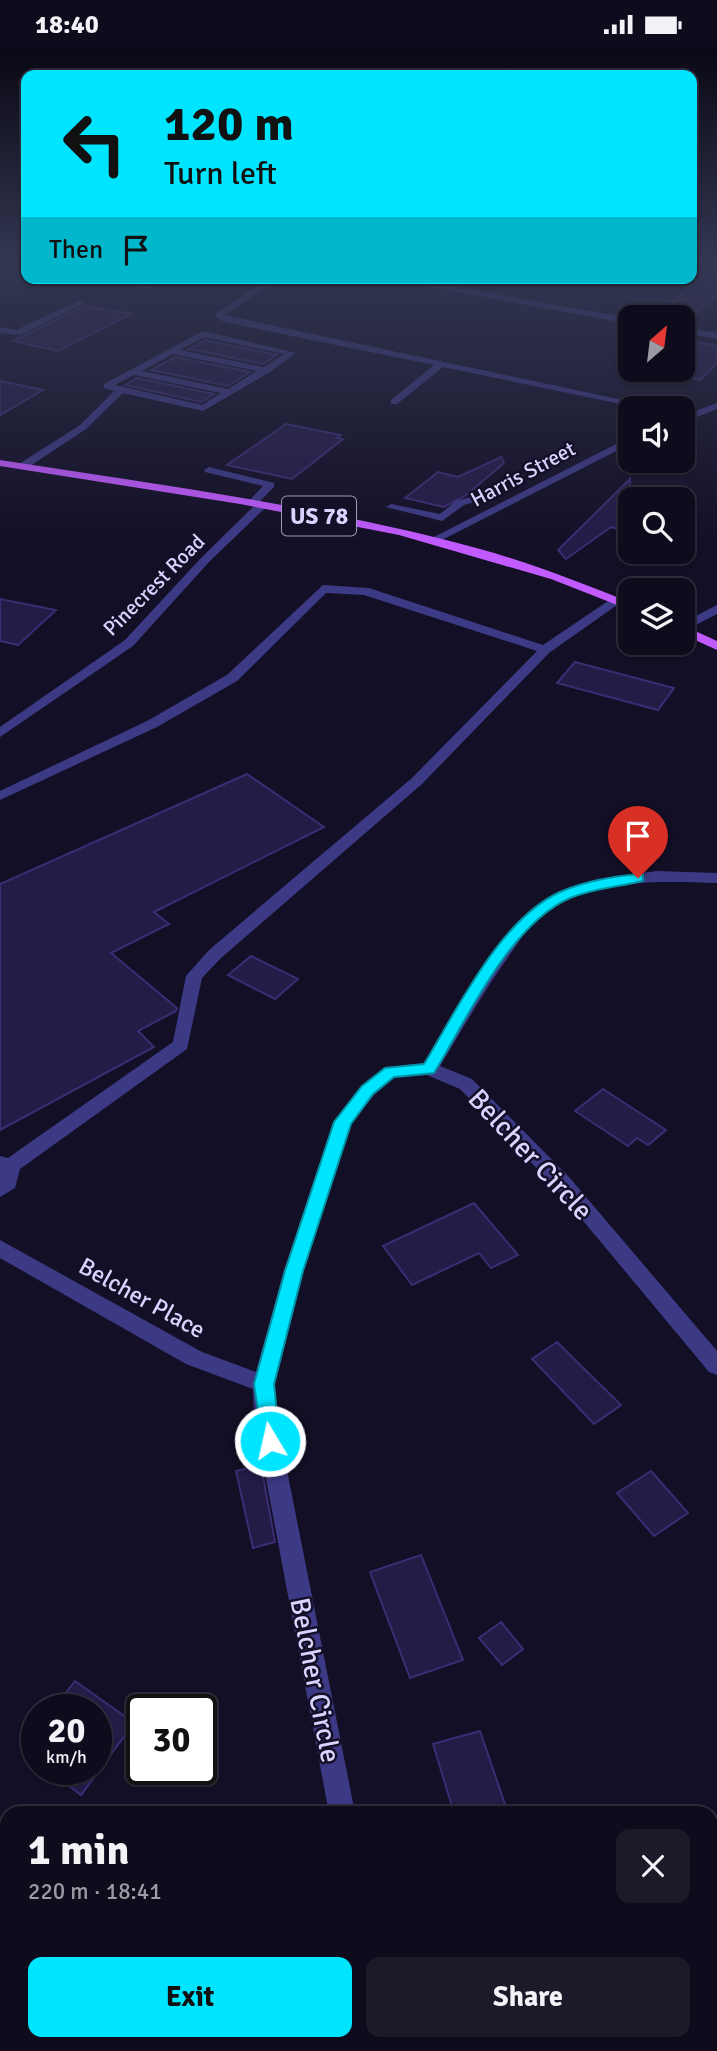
<!DOCTYPE html>
<meta charset="utf-8">
<style>
body{margin:0;font-family:Signika,sans-serif;background:#1c1929;color:#f1f3f6;height:100vh;display:flex;flex-direction:column;font-size:26px;white-space:nowrap}
*{box-sizing:border-box;margin:0}
p{font-size:23px;color:#9b9ba3}
.icon{flex:none;width:38px;height:38px;fill:none;stroke:currentColor;stroke-width:2;stroke-linecap:round;stroke-linejoin:round}
.map{position:relative;flex:1;overflow:hidden}
.sheet{position:absolute;left:0px;top:1757px;width:718px;height:245px;display:flex;flex-direction:column;background:#0e0b1c;border-radius:21px 21px 0 0;box-shadow:0 2px 5px #0004,0 0 0 2px #2e2b3b}
.sheet>*{flex:none}
.banner{position:absolute;left:21px;top:21px;width:676px;height:214px;border-radius:14px;box-shadow:0 2px 5px #0004,0 0 0 2px #2e2b3b;background:#00e5ff;color:#111;overflow:hidden}
.needle{width:46px;rotate:28deg}
.buttons{position:absolute;left:618px;top:256px;display:grid;gap:14px}
.buttons a{display:grid;place-items:center;width:77px;height:77px;border-radius:14px;background:#0e0b1c;box-shadow:0 2px 5px #0004,0 0 0 2px #2e2b3b;font-size:35px}
.speed{position:absolute;left:21px;top:1645px;display:flex;gap:14px;font-size:35px;font-weight:700;text-align:center}
.speed>*{display:grid;place-content:center;width:91px;height:91px;border-radius:50%;background:#0e0b1c;box-shadow:0 2px 5px #0004,0 0 0 2px #2e2b3b;line-height:1}
.speed small{font-size:18px;font-weight:400}
.speed .limit{border:4px solid #111;border-radius:10px;background:#fff;color:#111}
.pin{position:absolute;display:grid;place-items:center;width:60px;height:60px;color:#fff;margin:-72px -30px;border-radius:50% 50% 50% 0;rotate:-45deg;box-shadow:0 0 7px #0007}
.pin .icon{rotate:45deg}
.me{position:absolute;width:77px;margin:-38px;rotate:351deg;stroke-linejoin:round;filter:drop-shadow(0 0 5px #0008)}
.turn{display:flex;align-items:center;gap:24px;height:147px;padding:0 28px;font-size:32px}
.turn .icon{width:91px;height:91px;stroke-width:2.5}
.turn b{display:block;font-size:49px;line-height:60px}
.then{display:flex;align-items:center;height:66px;padding:0 28px;background:#0003;gap:14px;font-size:26px}
.round{display:grid;place-items:center;flex:none;width:74px;height:74px;border-radius:14px;background:#1c1929}
.summary{display:flex;align-items:center;justify-content:space-between;height:119px;padding:0 28px}
h1{font-size:42px;font-weight:700;line-height:52px}
.action{display:flex;gap:14px;margin-top:auto;padding:14px 28px}
.action a{flex:1;height:80px;border-radius:14px;background:#00e5ff;color:#111;font-size:28px;font-weight:700;line-height:80px;text-align:center}
.action a+a{background:#1c1929;color:#f1f3f6}
.status{display:flex;justify-content:space-between;align-items:center;height:49px;padding:0 35px;background:#0e0b1c;direction:ltr}
.status svg{height:19px;fill:currentColor}
.map>svg:first-child{display:block}
</style>
<div class="status"><b>18:40</b><svg viewBox="0 0 49 12"><path d="M0 12V9h3v3zM5 12V6h3v6zM10 12V3h3v9zM15 12V0h3v12zM26 1h20v11H26zM47 4h2v5h-2z"/></svg></div>
<div class="map">
<svg width="717" height="2002" viewBox="0 0 717 2002">
<rect width="100%" height="100%" fill="#130f26"/>
<path fill="#241b47" stroke="#3b2d73" stroke-width="2" d="M691,214l26,4v28l-25,21 -30,-5 29,-25z
M84,257l47,8 -73,37 -45,-10z
M682,290l35,7v17l-17,17 -18,-3z
M205,291l72,15 -14,9 -74,-15z
M175,308l75,15 -22,14 -77,-16z
M137,329l77,16 -13,8 -76,-17z
M0,332l43,9 -43,25z
M286,375l55,11 -4,3 6,1 -51,40 -65,-14z
M501,408l3,6 -39,33 -21,11 -39,-9 33,-26 20,5z
M630,430v44l-9,7 -10,-3 -45,32 -8,-9z
M0,550l56,11 -38,35 -18,-4z
M575,613l99,26 -16,22 -101,-27z
M247,725l77,53 -170,85 15,12 -58,29 66,55 -1,3 -38,20 16,16 -154,83v-246z
M251,907l47,23 -23,20 -47,-24z
M603,1040l63,41 -18,15 -11,-7 -9,8 -53,-35z
M474,1154l44,52 -27,13 -12,-15 -67,32 -29,-39z
M557,1293l64,63 -27,19 -62,-65z
M261,1416l14,77 -22,6 -17,-77z
M651,1422l37,42 -34,23 -37,-43z
M421,1506l42,105 -53,18 -40,-106z
M501,1573l22,27 -21,16 -23,-27z
M75,1632l59,42 -53,72 -34,-26h49v-59h-43z
M480,1682l28,82h-54l-21,-69z"/>
<g fill="none" stroke-linecap="round" stroke-linejoin="round">
<path fill="#3d3a85" fill-rule="evenodd" d="M124,229h11l17,9 -7,2z
M271,229h10l-57,37 436,93h-20l-197,-41 -46,37h-6v-4l43,-35 -210,-43 -10,-7z
M383,229h19l228,40v6z
M78,252l7,2 -65,32 -20,-2v-6l16,3z
M682,278l35,6v6l-35,-6z
M203,282l93,22 -26,19 -67,39 -80,-18 -37,36 -59,39h-8v-4l61,-39 34,-34 -10,-3v-4zM204,288l80,17 -20,13 -84,-17zM173,305l84,17 -29,18 -86,-18zM134,326l87,18 -19,12 -87,-20z
M717,354v6l-35,14v-7z
M630,388v7l-192,98 -10,-2z
M209,418l65,16v4l-17,17h8v4l-56,54 -76,84 -133,91v-10l125,-87 76,-82 53,-52 -8,-2 17,-18 -58,-14 -1,-2z
M481,445l4,1v4l-21,6 -22,16 -56,-14 5,-3 49,10 16,-13z
M323,536l46,3 174,57 71,-48 10,3 -75,53 -127,131 -201,174 -19,20 -15,71 -167,120 -5,19 -15,9v-41l8,2 165,-116 13,-66 23,-26 203,-172 125,-127 -173,-56 -38,-2 -89,88 -80,46 -157,73v-9l147,-70 80,-46z
M717,556v9l-35,18v-9z
M657,822l60,2v10c-61,-2 -136,-6 -184,40 -8,8 -15,20 -22,30 -26,36 -48,75 -71,113l32,13 97,98 148,174v24l-8,-3 -154,-185 -95,-98 -33,-14 -33,3 -20,17 -23,29 -47,146 -29,114 1,31 79,398h-26l-75,-398 -1,-26 -67,-25 -186,-106v-18l202,112 54,20 28,-102 50,-148 28,-37 22,-17 40,-5c32,-53 77,-143 134,-171 31,-14 66,-17 99,-21z
M368,1995h30l2,7h-30z"/>
<path fill="#c25bff" fill-rule="evenodd" d="M0,411c161,25 323,46 480,89 51,14 101,34 150,53v8l-79,-31 -152,-44 -159,-31 -240,-38z
M682,576l35,16v9l-35,-16z"/>
</g>
<linearGradient id="sky" x2="0" y2="1"><stop stop-color="#0a0815"/><stop offset="0.43" stop-color="#333752"/><stop offset="1" stop-color="#333752" stop-opacity="0"/></linearGradient>
<rect width="717" height="494" fill="url(#sky)"/>
<path fill="#00e5ff" stroke="#0095a6" stroke-width="2" d="M638,825l5,1v6c-25,6 -48,7 -73,17 -60,26 -103,121 -136,175l-40,4 -21,17 -22,30 -48,147 -29,113 6,57 -3,6 -7,3 -7,-3 -9,-63 31,-113 49,-149 28,-36 23,-18 39,-4c33,-54 76,-145 136,-172 25,-11 51,-15 78,-18z"/>
<g text-anchor="middle" stroke-width="5" stroke-linejoin="round" paint-order="stroke">
<g font-size="21" fill="#d9d4ff" stroke="#130f26">
<text transform="translate(523 425) rotate(-28)" y="7">Harris Street</text>
<text transform="translate(154 536) rotate(-45)" y="7">Pinecrest Road</text>
</g>
<rect fill="#130f26" stroke="#9e99be" stroke-width="2" x="282" y="447.5" width="74" height="39" rx="5"/>
<g font-size="23" font-weight="bold" fill="#d9d4ff">
<text x="319" y="475">US 78</text>
</g>
<g font-size="24" fill="#d9d4ff" stroke="#130f26">
<text transform="translate(142 1249) rotate(29)" y="8">Belcher Place</text>
</g>
<g font-size="28" fill="#d9d4ff" stroke="#130f26">
<text transform="translate(531 1105) rotate(47)" y="10">Belcher Circle</text>
<text transform="translate(316 1631) rotate(79)" y="10">Belcher Circle</text>
</g>
</g>
</svg>
<div class="buttons">
<a><svg class="needle" viewBox="-14 -14 28 28"><path d="M0-13l5 13h-10z" fill="#e53935"/><path d="M0 13l5-13h-10z" fill="#9b9ba3"/></svg></a>
<a><svg class="icon" aria-label="sound" viewBox="0 0 24 24"><path d="M4 9h4l5-4v14l-5-4H4zM17 9q2 3 0 6"/></svg></a>
<a><svg class="icon" aria-label="search" viewBox="0 0 24 24"><circle cx="10" cy="10" r="6"/><path d="M15 15l6 6"/></svg></a>
<a><svg class="icon" aria-label="layers" viewBox="0 0 24 24"><path d="M12 4l9 5-9 5-9-5zM3 14l9 5 9-5"/></svg></a>
</div>
<div class="speed"><div>20<small>km/h</small></div><div class="limit">30</div></div>
<div class="pin" style="left:638px;top:829px;background:#d93025"><svg class="icon" aria-label="arrive" viewBox="0 0 24 24"><path d="M6 21V4h12l-3 4 3 4H6"/></svg></div>
<svg class="me" style="left:270px;top:1392px" viewBox="-20 -20 40 40"><circle r="17" fill="#00e5ff" stroke="#fff" stroke-width="3"/><path d="M0-11L8 9 0 5-8 9z" fill="#fff"/></svg>
<div class="banner">
<div class="turn"><svg class="icon" aria-label="left" viewBox="0 0 24 24"><path d="M17 20v-9H6M10 6l-5 5 5 5"/></svg><div><b>120 m</b>Turn left</div></div>
<div class="then">Then<svg class="icon" aria-label="arrive" viewBox="0 0 24 24"><path d="M6 21V4h12l-3 4 3 4H6"/></svg></div>
</div>
<section class="sheet">
<div class="summary"><div><h1>1 min</h1><p>220 m · 18:41</p></div><a class="round"><svg class="icon" aria-label="close" viewBox="0 0 24 24"><path d="M6 6l12 12M18 6L6 18"/></svg></a></div>
<div class="action"><a>Exit</a><a>Share</a></div>
</section>
</div>
